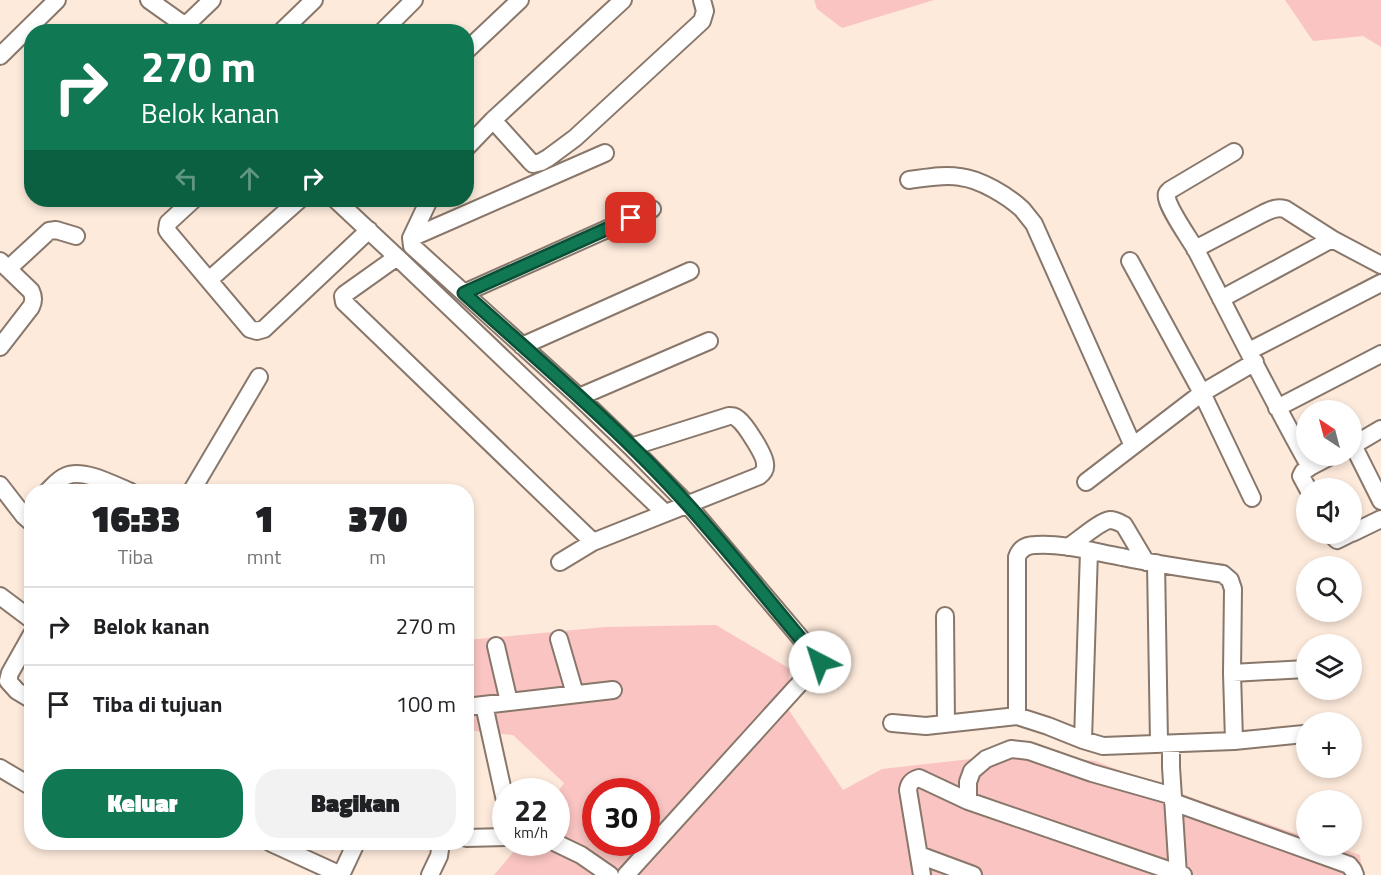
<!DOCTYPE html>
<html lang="id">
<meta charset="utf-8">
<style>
body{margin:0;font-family:"Titillium Web",sans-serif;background:#f2f2f2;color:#202124;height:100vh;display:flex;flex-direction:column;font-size:22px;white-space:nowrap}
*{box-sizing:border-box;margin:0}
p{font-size:20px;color:#757577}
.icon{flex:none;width:33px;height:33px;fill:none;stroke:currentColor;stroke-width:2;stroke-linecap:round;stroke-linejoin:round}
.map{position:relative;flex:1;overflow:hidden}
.drawer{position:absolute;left:24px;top:484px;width:450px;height:366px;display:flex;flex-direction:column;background:#fff;border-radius:24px;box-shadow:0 3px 9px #0003}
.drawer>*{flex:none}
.banner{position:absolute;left:24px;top:24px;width:450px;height:183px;border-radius:24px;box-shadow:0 3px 9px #0003;background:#107953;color:#fff;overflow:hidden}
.needle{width:39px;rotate:324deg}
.controls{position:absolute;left:1296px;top:400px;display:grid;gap:12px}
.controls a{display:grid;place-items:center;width:66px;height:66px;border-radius:50%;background:#fff;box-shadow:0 3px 9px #0003;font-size:30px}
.speed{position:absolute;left:492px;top:778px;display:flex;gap:12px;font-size:30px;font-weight:700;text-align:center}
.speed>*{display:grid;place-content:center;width:78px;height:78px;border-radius:50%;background:#fff;box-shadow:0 3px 9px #0003;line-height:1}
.speed small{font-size:15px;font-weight:400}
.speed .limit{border:9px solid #d22;background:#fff;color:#111}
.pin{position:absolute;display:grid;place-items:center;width:51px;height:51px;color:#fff;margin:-26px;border-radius:12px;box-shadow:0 3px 9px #0006}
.me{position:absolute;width:66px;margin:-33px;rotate:320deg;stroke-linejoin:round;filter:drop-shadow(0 0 4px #0008)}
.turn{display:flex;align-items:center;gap:21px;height:126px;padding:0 18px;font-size:27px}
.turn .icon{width:78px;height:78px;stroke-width:2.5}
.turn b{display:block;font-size:42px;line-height:51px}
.lanes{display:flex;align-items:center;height:57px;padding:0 18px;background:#0003;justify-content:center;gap:30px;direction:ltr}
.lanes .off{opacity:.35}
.eta{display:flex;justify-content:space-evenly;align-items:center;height:102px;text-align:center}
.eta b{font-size:36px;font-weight:800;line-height:42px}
.primary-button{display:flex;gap:12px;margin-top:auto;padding:12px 18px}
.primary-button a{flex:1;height:69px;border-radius:24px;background:#107953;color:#fff;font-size:24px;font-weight:800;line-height:69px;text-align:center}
.primary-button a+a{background:#f2f2f2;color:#202124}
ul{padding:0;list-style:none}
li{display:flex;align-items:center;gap:18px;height:78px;padding:0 18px;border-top:2px solid #e0e0e0}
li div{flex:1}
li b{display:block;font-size:22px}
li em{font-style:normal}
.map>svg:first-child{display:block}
</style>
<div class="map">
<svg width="1381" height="875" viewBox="0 0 1381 875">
<rect width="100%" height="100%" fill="#fdeadb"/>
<path fill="#f9c4c1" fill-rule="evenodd" d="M814,0h120l-92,28 -25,-19z
M1285,0h96v47l-18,-11 -50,5z
M716,625l74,44 -4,37 57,84 39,-21 133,-15 80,7 103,39 108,37v9h28l26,9 2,20h-868l27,-32h35l1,-50 7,-10 -51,-48 -46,-5v-90l138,-13zM596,792h50v51h-50z"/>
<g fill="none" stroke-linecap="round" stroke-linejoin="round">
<g stroke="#88776a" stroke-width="20">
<path id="minor" d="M149,0l45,32
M186,25l26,-25
M281,32l33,-32
M382,32l32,-32
M466,51l54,-51
M0,56l57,-56
M493,120l37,41 3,3 8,-2 7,-4 27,-20 127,-117 3,-10 -3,-11
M466,148l27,-28 130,-120
M1234,152l-64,38c-3,3 -4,3 -3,8 2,12 22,40 29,52 38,73 74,146 114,217l21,-11
M909,180c16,-2 35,-6 51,-3 20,2 48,19 62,32 4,5 8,10 12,15l99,222
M193,200l-25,23 -1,7 2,3 81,96 7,2 7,-2 105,-99
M336,200l61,57
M429,200l-18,38 1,8 167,151 52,50 57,58 132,156 -194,214
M411,238l194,-85
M1332,239l49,26
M1195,249l69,-36c7,-3 12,-6 21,-4l47,30 -111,60
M0,261l31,30c3,6 3,10 0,16l-31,40
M1130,261l72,132 50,105
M8,269l41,-38 7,-1 20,6
M209,280l90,-80
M464,293l188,-84
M522,346l168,-75
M1249,351l132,-68
M579,397l130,-56
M1277,408l104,-54
M1353,445l28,56
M1352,446l29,-17
M1086,482l116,-89 53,-31
M0,485l24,31 8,7
M1308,489l-7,-13 2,-4 7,-5
M47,492c6,-6 11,-13 19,-16 17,-8 48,9 65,16
M191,492l68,-115
M1352,533l29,-14
M1331,534l6,6 12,-6
M593,542l-249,-240 -1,-6 2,-2 52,-37 268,256
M1068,547c10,-6 32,-26 42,-27 6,0 10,3 14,5l22,37
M560,562l33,-20 166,-66c4,-3 7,-6 6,-12 0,-9 -20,-40 -27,-45 -3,-3 -5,-3 -9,-3l-98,31
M1156,563l3,180
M0,596l32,24
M945,616l1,108
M32,634l-22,39 -2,8 9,10 15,9
M559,639l16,55
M496,646l13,56
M1232,673l74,-4
M484,705l22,100
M466,707l147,-17
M1017,716v-159c3,-8 9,-12 18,-12 29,-2 59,7 87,12 34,7 68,12 101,17l7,6 3,9 -1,84 2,68
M892,723l34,3 91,-10 31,10 35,14 20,6 131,-5 70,-7
M1083,740l6,-189
M1171,744v23l7,108
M0,768l32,19
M968,801v-19l4,-11 14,-12 25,-10 18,2 63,22 81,23
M1173,802l176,63 4,5 2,5
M466,838l40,-1
M271,843l70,32
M556,843l25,12 29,20
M919,855l54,20
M341,875l15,-32
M430,875l9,-19 2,-13
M922,875l-14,-85c1,-7 4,-10 11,-12l49,23 215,74"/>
</g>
<use href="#minor" stroke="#fff" stroke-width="16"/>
</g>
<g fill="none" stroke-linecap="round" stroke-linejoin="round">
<g stroke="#0a4f36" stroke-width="15">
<path id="route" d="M631,218l-167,75c76,69 156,136 224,212 46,51 88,105 132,157"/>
</g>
<use href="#route" stroke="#107953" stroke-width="10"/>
</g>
</svg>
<div class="controls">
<a><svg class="needle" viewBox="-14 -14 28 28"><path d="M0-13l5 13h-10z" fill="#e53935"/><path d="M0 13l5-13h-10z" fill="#757577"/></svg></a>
<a><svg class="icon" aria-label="sound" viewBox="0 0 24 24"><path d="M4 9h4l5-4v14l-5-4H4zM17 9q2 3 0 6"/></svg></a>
<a><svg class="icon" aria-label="search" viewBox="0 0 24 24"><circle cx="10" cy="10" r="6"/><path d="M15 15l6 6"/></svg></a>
<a><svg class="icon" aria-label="layers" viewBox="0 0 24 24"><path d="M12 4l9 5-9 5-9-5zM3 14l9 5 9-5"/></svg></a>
<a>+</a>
<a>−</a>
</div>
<div class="speed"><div>22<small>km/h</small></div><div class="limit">30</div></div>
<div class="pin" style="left:631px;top:218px;background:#d93025"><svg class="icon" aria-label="arrive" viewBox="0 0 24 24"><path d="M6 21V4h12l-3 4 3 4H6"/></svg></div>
<svg class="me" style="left:820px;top:662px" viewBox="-20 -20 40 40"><circle r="19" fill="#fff"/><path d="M0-13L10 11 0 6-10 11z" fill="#107953"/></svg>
<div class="banner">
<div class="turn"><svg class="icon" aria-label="right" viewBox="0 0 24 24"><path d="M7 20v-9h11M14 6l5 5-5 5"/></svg><div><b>270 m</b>Belok kanan</div></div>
<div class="lanes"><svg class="icon off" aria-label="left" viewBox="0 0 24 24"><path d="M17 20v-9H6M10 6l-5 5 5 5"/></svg><svg class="icon off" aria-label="ahead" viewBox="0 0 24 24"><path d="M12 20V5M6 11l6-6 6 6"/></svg><svg class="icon" aria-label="right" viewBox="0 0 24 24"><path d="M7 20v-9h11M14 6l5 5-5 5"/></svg></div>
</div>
<section class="drawer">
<div class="eta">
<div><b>16:33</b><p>Tiba</p></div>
<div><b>1</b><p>mnt</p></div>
<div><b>370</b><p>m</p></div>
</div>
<ul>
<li><svg class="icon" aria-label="right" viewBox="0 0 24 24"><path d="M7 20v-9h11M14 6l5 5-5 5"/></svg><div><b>Belok kanan</b></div><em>270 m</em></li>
<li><svg class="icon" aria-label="arrive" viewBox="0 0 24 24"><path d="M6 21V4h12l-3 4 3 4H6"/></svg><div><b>Tiba di tujuan</b></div><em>100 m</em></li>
</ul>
<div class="primary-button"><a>Keluar</a><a>Bagikan</a></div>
</section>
</div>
